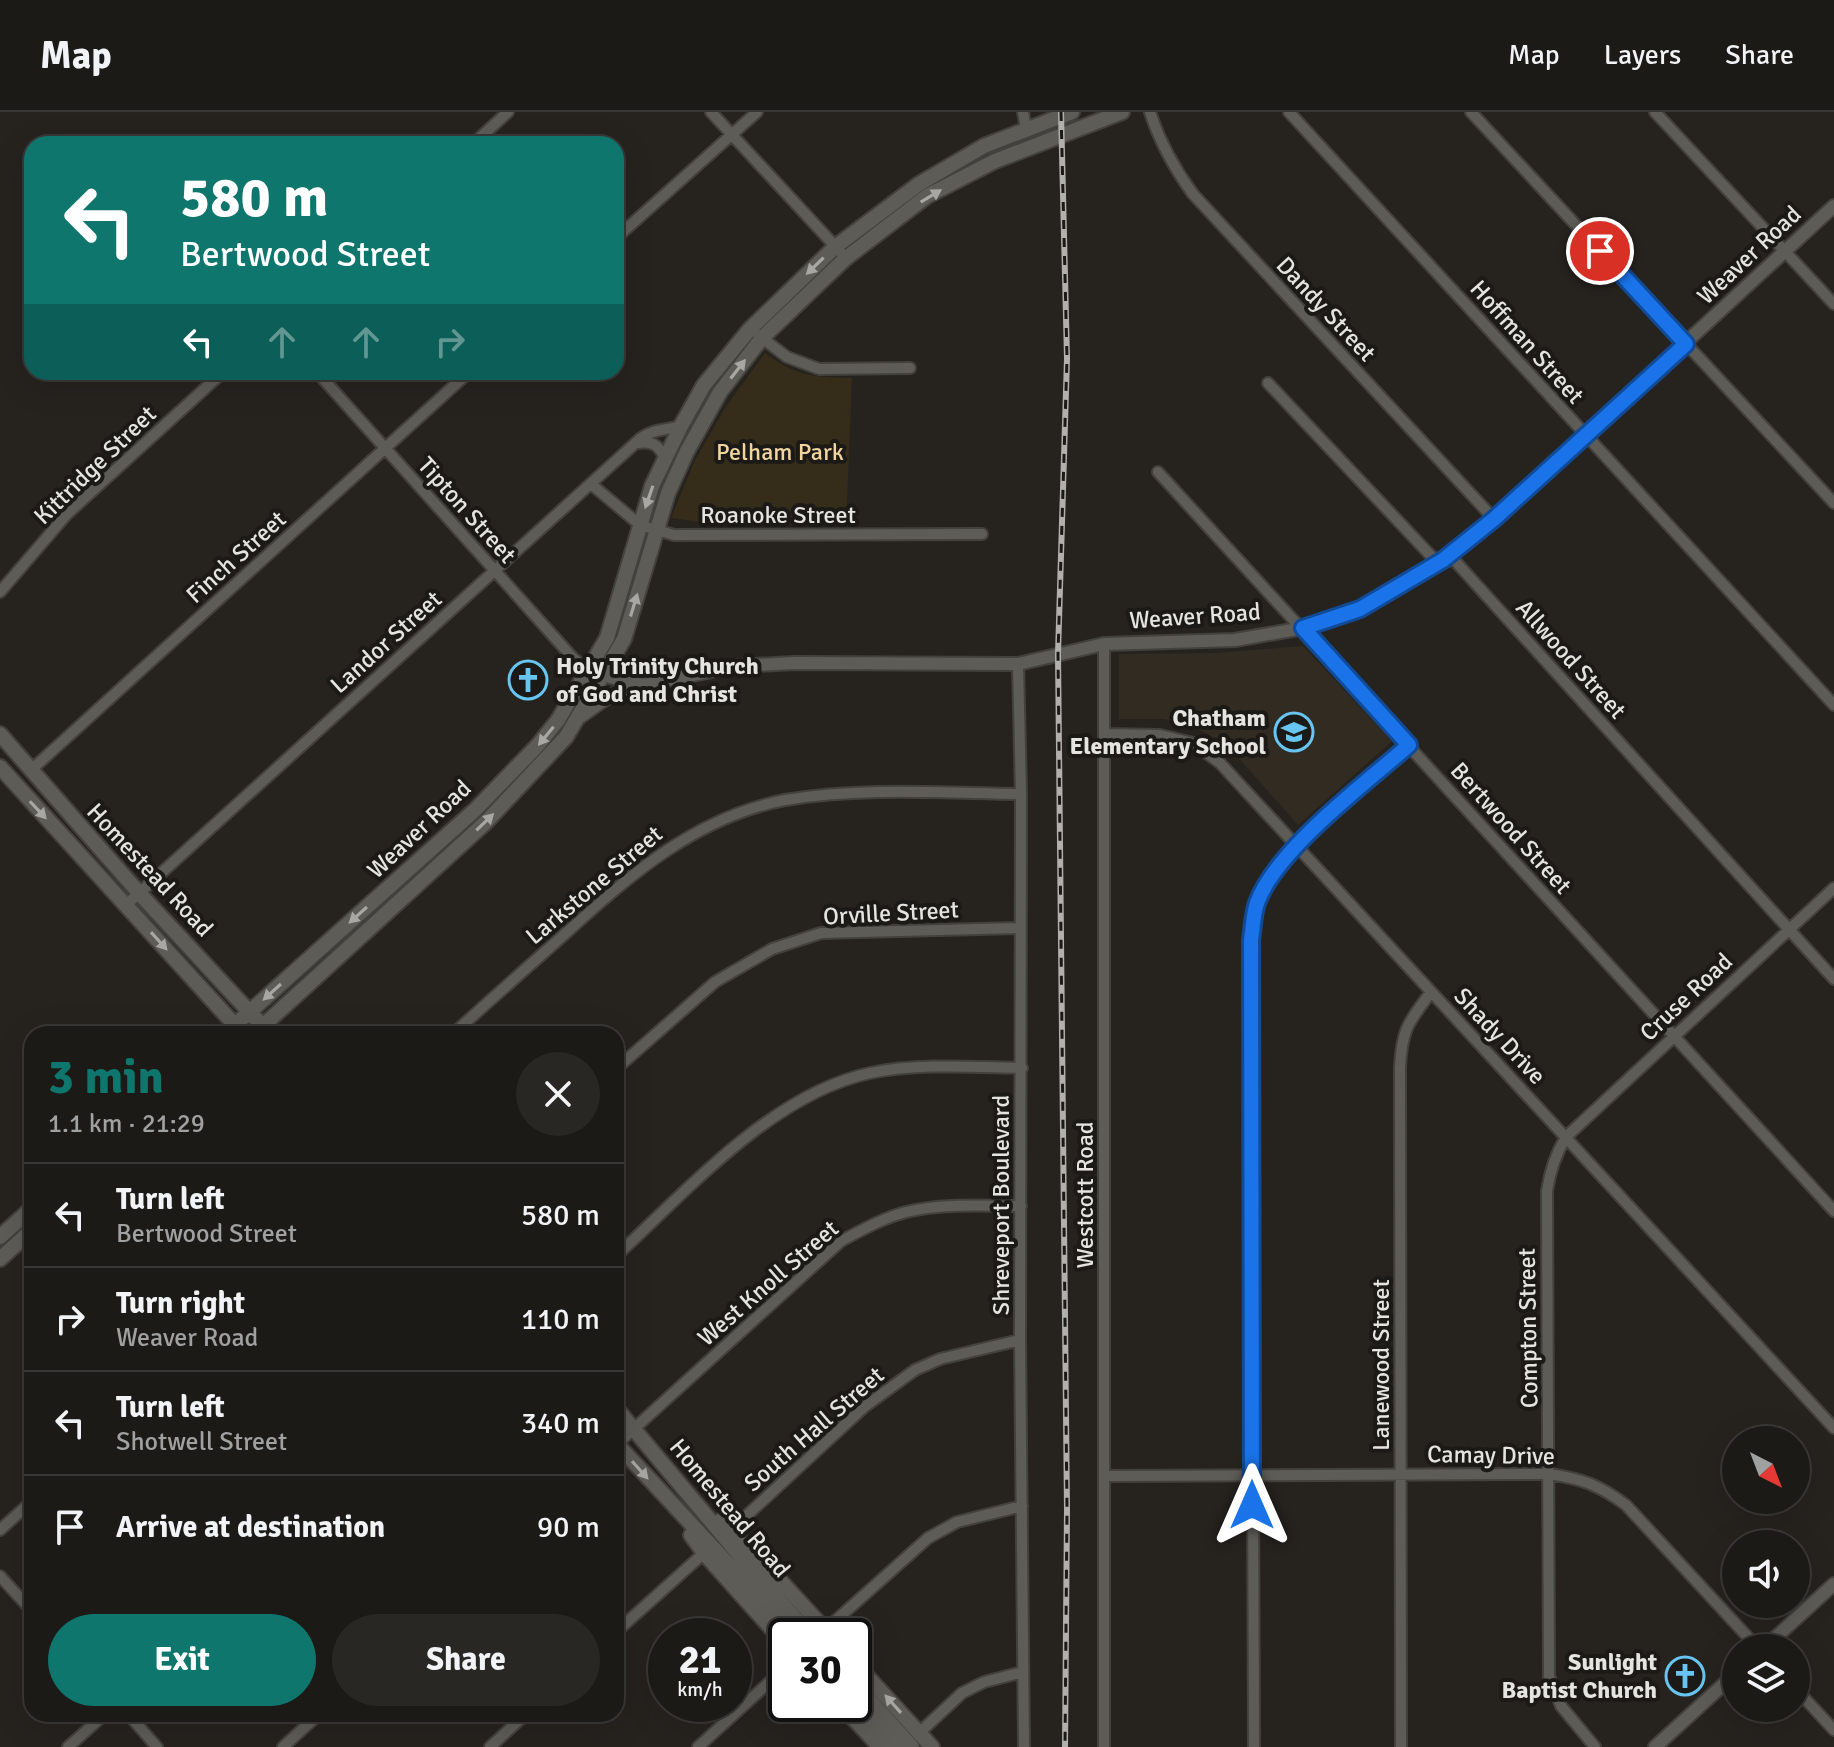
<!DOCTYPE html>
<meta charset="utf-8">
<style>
body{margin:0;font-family:Signika,sans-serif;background:#292724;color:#f1f3f6;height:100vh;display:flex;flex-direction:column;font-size:30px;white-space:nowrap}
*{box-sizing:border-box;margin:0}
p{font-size:26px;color:#a0a1a1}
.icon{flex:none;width:44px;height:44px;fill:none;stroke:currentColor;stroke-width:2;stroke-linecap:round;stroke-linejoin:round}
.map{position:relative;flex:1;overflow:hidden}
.sheet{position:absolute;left:24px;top:914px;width:600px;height:696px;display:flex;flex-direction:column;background:#1c1a17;border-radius:24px;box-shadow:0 8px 32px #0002,0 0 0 2px #3a3836}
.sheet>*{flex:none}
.hud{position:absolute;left:24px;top:24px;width:600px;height:244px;border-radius:24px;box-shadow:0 8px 32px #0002,0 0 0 2px #3a3836;background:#0f766e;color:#fff;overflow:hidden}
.needle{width:52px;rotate:138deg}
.tools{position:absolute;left:1722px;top:1314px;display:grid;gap:16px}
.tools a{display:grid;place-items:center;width:88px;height:88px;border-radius:50%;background:#1c1a17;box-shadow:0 8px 32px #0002,0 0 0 2px #3a3836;font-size:40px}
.speed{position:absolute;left:648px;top:1506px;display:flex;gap:16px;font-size:40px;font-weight:700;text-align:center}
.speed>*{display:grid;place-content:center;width:104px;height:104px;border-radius:50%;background:#1c1a17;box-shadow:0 8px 32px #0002,0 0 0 2px #3a3836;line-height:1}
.speed small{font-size:20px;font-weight:400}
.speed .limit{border:4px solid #111;border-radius:12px;background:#fff;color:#111}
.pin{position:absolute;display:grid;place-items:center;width:68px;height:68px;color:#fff;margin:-34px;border:4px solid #fff;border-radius:50%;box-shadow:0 2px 8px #0007}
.me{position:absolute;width:88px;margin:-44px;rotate:0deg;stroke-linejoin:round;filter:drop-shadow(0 0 6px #0008)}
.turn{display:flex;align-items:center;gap:28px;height:168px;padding:0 24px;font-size:36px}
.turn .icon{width:104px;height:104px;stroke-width:2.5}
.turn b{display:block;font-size:56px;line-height:68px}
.lanes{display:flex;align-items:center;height:76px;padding:0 24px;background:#0003;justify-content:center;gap:40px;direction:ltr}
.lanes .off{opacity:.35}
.round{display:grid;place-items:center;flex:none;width:84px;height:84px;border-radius:42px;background:#292724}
.overview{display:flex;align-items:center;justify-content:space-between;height:136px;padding:0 24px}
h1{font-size:48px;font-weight:700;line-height:60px;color:#0f766e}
.cta{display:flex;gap:16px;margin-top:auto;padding:16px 24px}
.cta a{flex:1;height:92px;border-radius:48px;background:#0f766e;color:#fff;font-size:32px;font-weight:700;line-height:92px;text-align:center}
.cta a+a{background:#292724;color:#f1f3f6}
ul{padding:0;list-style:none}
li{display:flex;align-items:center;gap:24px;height:104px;padding:0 24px;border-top:2px solid #3a3836}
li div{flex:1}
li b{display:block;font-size:30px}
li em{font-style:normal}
header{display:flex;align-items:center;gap:48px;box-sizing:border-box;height:112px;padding:0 40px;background:#1c1a17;border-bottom:2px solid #3a3836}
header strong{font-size:38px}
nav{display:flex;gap:44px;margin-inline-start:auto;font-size:28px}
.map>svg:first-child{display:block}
</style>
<header>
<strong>Map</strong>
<nav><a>Map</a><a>Layers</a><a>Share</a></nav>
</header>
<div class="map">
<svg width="1834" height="1635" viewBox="0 0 1834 1635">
<rect width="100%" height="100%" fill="#26231f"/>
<path fill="#312b22" d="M1303,534l89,95 -94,84 -62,-70 -20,-16 -23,-13 -29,-7h-45v-65l97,-1z"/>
<path fill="#362c1a" d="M765,241c33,24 47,24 87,25l-6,147 -137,-2 -38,-5 23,-56 31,-54z"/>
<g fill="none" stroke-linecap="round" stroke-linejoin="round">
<g stroke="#42413d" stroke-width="14">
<path id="minor" d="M711,0l135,146
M1023,0l3,17
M1150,0c10,31 24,56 43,82l301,325
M1289,0l545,593
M1471,0l363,391
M1655,0l179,192
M473,32l35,-32
M616,126l141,-126
M758,223l29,22 32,12 91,-1
M317,260l256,286 17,13
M1268,271l165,175 22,3 379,418
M638,331c15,-2 21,2 27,16
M1158,360l676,739
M591,372l49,41 34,10 308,-1
M0,480l67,-78 156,-142
M1104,532v1103
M1018,552l3,130 -1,546 4,407
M1104,622l56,1 33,8 27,20 614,665
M30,659l439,-399
M126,793l515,-467c12,-9 26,-8 40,-12
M453,922c37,-34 75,-67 113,-101 65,-59 130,-116 219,-133 77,-13 159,-7 236,-6
M616,957l99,-87 57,-33 49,-16 198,-5
M616,1144c72,-66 156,-162 254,-183 49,-10 102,-6 152,-5
M616,1333l225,-204c21,-11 42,-23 65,-29 37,-9 77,-6 115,-6
M1105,1364l444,-2c34,5 50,11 77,31l132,143
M0,1418l32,-29
M731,1418l133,-123 51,-37 25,-11 80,-19
M0,1464l32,35
M825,1518l103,-92 29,-16 65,-16
M616,1520l88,-79
M1796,1577l38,41
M128,1602l29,33
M919,1621l43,-40 22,-11 39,-10
M68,1635l37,-33
M283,1635l36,-33
M490,1635l36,-33
M698,1635l88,-80
M1254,1635l-3,-807c2,-12 2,-26 6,-36 19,-54 108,-120 152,-159
M1401,1635l-1,-680c2,-39 9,-45 31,-75
M1595,1635l-34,-41 -12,-30 -2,-485c3,-20 8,-36 19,-54l268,-249"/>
</g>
<g stroke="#42413d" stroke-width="16">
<path id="tertiary" d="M597,562l47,11 92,-19 58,-3 224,1 86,-20 131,-4 68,-12 57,-19 83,-49 51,-41 340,-313
M580,605l31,-22 26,-8
M1764,1536l70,-64
M1655,1635l81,-74"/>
</g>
<g stroke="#42413d" stroke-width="18">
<path id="secondary" d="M0,622l139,159 131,141
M0,655l243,267
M225,922l250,-224 63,-65 20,-25 49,-82 45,-152 29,-60 23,-41 46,-56 85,-82 84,-63 65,-38 88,-34
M254,922l232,-212 80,-85 58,-98 44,-146 19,-42 33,-59 42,-54 84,-80 81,-62 68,-35 127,-49
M0,1125l32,-29
M0,1147l32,-29
M616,1296l135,161 60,67
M616,1331l179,193
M720,1409l55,54 56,61
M691,1423l13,18 82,92
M854,1550l78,85
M854,1571l58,64
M854,1589l42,46
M840,1592l40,43"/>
</g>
<use href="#minor" stroke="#5e5c57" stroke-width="10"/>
<use href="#tertiary" stroke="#5e5c57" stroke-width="12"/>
<use href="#secondary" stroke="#5e5c57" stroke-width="14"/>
<g stroke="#b2b0ad" stroke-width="6">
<path id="rail" d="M1061,0l6,246 -9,296 9,855 -2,238"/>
</g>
<use href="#rail" stroke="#1c1a16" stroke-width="3" stroke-dasharray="9" stroke-linecap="butt"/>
</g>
<defs><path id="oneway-solid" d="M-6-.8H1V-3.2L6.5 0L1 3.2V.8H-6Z" transform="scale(2)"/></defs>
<g fill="#a8a7a3">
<use href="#oneway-solid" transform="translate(931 84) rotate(-31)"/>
<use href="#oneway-solid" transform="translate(815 154) rotate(136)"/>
<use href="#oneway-solid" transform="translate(738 257) rotate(-52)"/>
<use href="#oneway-solid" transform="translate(649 385) rotate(109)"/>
<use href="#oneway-solid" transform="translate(634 493) rotate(-73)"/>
<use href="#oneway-solid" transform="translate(546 624) rotate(129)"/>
<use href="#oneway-solid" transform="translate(38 698) rotate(47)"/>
<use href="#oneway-solid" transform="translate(485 710) rotate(-44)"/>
<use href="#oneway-solid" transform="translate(358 803) rotate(138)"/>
<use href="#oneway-solid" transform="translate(159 829) rotate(48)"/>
<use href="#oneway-solid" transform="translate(272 880) rotate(138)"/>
<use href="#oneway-solid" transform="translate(640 1358) rotate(48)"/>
<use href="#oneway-solid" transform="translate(893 1592) rotate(-132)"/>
</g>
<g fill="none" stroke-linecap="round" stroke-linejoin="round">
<g stroke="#114b97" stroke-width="20">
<path id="route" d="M1252,1393l-1,-565c2,-12 2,-26 6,-37 19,-53 108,-119 152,-158l-106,-117 57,-19 83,-49 51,-41 192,-175 -86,-93"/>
</g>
<use href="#route" stroke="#1a73e8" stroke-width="14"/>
</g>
<defs>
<g id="church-ring" transform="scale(2)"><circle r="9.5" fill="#1c1a16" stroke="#68c4f0" stroke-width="1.5"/><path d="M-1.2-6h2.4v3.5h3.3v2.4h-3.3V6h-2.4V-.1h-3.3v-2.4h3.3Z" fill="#68c4f0"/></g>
<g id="school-ring" transform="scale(2)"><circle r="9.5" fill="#1c1a16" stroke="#68c4f0" stroke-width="1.5"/><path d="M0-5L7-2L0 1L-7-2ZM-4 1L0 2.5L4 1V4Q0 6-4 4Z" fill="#68c4f0"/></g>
</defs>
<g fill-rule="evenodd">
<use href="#church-ring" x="528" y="568"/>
<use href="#school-ring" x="1294" y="620"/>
<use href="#church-ring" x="1685" y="1564"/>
</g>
<g text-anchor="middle" stroke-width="8" stroke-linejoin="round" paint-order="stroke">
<g font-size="24" fill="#e5e4e1" stroke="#1c1a16">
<text transform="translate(1749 143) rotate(-43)" y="8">Weaver Road</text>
<text transform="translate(1326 197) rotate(47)" y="8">Dandy Street</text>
<text transform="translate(1527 230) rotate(48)" y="8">Hoffman Street</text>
<text transform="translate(95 353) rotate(-44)" y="8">Kittridge Street</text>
<text transform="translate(467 398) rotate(48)" y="8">Tipton Street</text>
<text x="778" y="411">Roanoke Street</text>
<text transform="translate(236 445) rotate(-42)" y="8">Finch Street</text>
<text transform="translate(1195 504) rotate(-4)" y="8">Weaver Road</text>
<text transform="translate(386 530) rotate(-42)" y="8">Landor Street</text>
<text transform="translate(1571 547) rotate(48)" y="8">Allwood Street</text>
<text transform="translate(1511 716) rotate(48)" y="8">Bertwood Street</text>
<text transform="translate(419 717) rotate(-43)" y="8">Weaver Road</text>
<text transform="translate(150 758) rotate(47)" y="8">Homestead Road</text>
<text transform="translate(594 773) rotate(-40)" y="8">Larkstone Street</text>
<text transform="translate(891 801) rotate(-3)" y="8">Orville Street</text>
<text transform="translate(1686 885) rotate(-43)" y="8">Cruse Road</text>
<text transform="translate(1500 924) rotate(47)" y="8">Shady Drive</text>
<text transform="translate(1085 1083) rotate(-90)" y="8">Westcott Road</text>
<text transform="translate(1001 1093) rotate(-90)" y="8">Shreveport Boulevard</text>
<text transform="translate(768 1171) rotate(-41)" y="8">West Knoll Street</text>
<text transform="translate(1528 1216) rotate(-91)" y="8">Compton Street</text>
<text transform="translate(1381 1253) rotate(-90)" y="8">Lanewood Street</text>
<text transform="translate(814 1317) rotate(-41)" y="8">South Hall Street</text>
<text transform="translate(1491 1343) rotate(1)" y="8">Camay Drive</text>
<text transform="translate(730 1396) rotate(50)" y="8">Homestead Road</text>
</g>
<g font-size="24" fill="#f2d49e" stroke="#1c1a16">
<text x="780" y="348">Pelham Park</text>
</g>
<g font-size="24" font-weight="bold" fill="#e5e4e1" stroke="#1c1a16" text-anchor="end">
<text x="556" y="562" text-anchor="start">Holy Trinity Church<tspan x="556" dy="28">of God and Christ</tspan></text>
<text x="1266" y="614">Chatham<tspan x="1266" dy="28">Elementary School</tspan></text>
<text x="1657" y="1558">Sunlight<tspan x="1657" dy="28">Baptist Church</tspan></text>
</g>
</g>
</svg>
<div class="tools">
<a><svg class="needle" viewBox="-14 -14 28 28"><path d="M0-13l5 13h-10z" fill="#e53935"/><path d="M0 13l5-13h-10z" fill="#a0a1a1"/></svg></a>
<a><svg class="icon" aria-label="sound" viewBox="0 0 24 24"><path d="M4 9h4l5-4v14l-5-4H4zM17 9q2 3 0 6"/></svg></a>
<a><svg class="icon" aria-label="layers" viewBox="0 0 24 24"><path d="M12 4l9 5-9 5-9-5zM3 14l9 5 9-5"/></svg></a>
</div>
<div class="speed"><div>21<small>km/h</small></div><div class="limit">30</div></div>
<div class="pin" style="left:1600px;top:139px;background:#d93025"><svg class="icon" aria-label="arrive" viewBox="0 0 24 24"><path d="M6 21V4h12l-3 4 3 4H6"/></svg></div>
<svg class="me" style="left:1252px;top:1393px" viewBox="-20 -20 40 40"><path d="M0-17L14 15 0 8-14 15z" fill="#1a73e8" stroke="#fff" stroke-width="4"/></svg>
<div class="hud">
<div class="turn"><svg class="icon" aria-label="left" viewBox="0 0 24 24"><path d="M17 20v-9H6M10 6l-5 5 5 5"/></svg><div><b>580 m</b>Bertwood Street</div></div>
<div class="lanes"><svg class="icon" aria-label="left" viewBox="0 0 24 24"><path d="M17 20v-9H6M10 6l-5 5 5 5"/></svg><svg class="icon off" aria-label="ahead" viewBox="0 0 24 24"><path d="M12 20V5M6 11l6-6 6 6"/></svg><svg class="icon off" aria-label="ahead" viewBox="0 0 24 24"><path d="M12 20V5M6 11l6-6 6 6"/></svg><svg class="icon off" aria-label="right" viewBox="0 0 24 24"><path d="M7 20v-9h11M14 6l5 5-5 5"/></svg></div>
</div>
<section class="sheet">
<div class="overview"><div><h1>3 min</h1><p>1.1 km · 21:29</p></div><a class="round"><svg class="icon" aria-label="close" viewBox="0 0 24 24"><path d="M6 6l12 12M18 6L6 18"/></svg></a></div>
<ul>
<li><svg class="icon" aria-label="left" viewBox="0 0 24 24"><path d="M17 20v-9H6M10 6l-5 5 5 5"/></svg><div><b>Turn left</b><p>Bertwood Street</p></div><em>580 m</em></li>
<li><svg class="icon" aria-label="right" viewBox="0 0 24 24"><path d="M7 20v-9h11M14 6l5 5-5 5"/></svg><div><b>Turn right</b><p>Weaver Road</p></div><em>110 m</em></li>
<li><svg class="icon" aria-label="left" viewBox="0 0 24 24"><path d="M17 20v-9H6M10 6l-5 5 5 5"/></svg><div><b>Turn left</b><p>Shotwell Street</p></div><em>340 m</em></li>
<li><svg class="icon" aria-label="arrive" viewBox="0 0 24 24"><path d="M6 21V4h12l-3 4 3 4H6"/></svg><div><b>Arrive at destination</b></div><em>90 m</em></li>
</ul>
<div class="cta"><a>Exit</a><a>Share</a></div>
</section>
</div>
